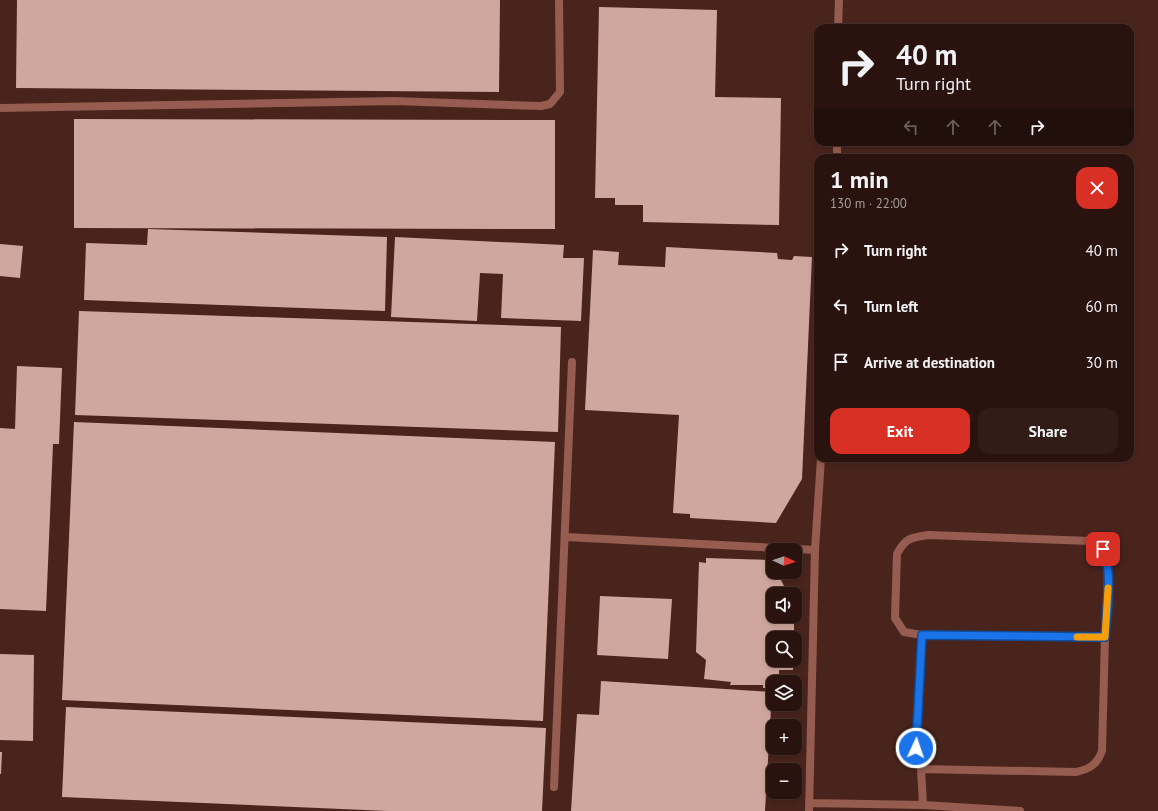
<!DOCTYPE html>
<meta charset="utf-8">
<style>
body{margin:0;font-family:"PT Sans",sans-serif;background:#321c17;color:#f1f3f6;height:100vh;display:flex;flex-direction:column;font-size:15px;white-space:nowrap}
*{box-sizing:border-box;margin:0}
p{font-size:13px;color:#a59e9e}
.icon{flex:none;width:22px;height:22px;fill:none;stroke:currentColor;stroke-width:2;stroke-linecap:round;stroke-linejoin:round}
.map{position:relative;flex:1;overflow:hidden}
.sheet{position:absolute;left:814px;top:154px;width:320px;height:308px;display:flex;flex-direction:column;background:#2a130e;border-radius:12px;box-shadow:0 2px 6px #0003,0 0 0 1px #46322e}
.sheet>*{flex:none}
.hud{position:absolute;left:814px;top:24px;width:320px;height:122px;border-radius:12px;box-shadow:0 2px 6px #0003,0 0 0 1px #46322e;background:#2a130e;color:#f1f3f6;overflow:hidden}
.needle{width:26px;rotate:93deg}
.controls{position:absolute;left:766px;top:543px;display:grid;gap:8px}
.controls a{display:grid;place-items:center;width:36px;height:36px;border-radius:8px;background:#2a130e;box-shadow:0 2px 6px #0003,0 0 0 1px #46322e;font-size:20px}
.pin{position:absolute;display:grid;place-items:center;width:34px;height:34px;color:#fff;margin:-17px;border-radius:8px;box-shadow:0 2px 6px #0006}
.me{position:absolute;width:44px;margin:-22px;rotate:3deg;stroke-linejoin:round;filter:drop-shadow(0 0 3px #0008)}
.turn{display:flex;align-items:center;gap:14px;height:84px;padding:0 16px;font-size:18px}
.turn .icon{width:52px;height:52px;stroke-width:2.5}
.turn b{display:block;font-size:28px;line-height:34px}
.lanes{display:flex;align-items:center;height:38px;padding:0 16px;background:#0003;justify-content:center;gap:20px;direction:ltr}
.lanes .off{opacity:.35}
.round{display:grid;place-items:center;flex:none;width:42px;height:42px;border-radius:12px;background:#321c17}
.overview{display:flex;align-items:center;justify-content:space-between;height:68px;padding:0 16px}
h1{font-size:24px;font-weight:600;line-height:30px}
.action{display:flex;gap:8px;margin-top:auto;padding:8px 16px}
.action a{flex:1;height:46px;border-radius:12px;background:#d93025;color:#fff;font-size:16px;font-weight:600;line-height:46px;text-align:center}
.action a+a{background:#321c17;color:#f1f3f6}
ul{padding:0;list-style:none}
li{display:flex;align-items:center;gap:12px;height:56px;padding:0 16px}
li div{flex:1}
li b{display:block;font-size:15px}
li em{font-style:normal}
.map>svg:first-child{display:block}
</style>
<div class="map">
<svg width="1158" height="811" viewBox="0 0 1158 811">
<rect width="100%" height="100%" fill="#381913"/>
<path fill="#49241d" fill-rule="evenodd" d="M0,0h1158v811h-1158zM818,28h312v114h-312zM818,158h312v300h-312zM773,550h22v22h-22zM773,594h22v22h-22zM773,638h22v22h-22zM773,682h22v22h-22zM773,726h22v22h-22zM773,770h22v22h-22z"/>
<path fill="#d0a79e" d="M17,0h483l-1,92 -483,-4z
M599,7l118,3 -2,87 66,1 -2,127 -136,-3v-17h-28v-7h-20z
M74,119l481,1v109l-481,-1z
M148,229l239,8 -2,74 -301,-11 2,-57 61,2z
M395,237l169,8 -1,13h21l-3,63 -80,-3 2,-44 -23,-1 -3,48 -86,-4z
M0,244l23,2 -3,32 -20,-2z
M666,247l111,6 1,6 14,1 2,-4 18,1 -10,222 -26,44 -86,-5v-4l-17,-1 6,-98 -94,-5 8,-160 26,2 -1,13 47,2z
M79,311l482,16 -3,105 -483,-17z
M17,366l45,2 -3,76h-6l-7,167 -46,-2v-181l15,1z
M74,422l481,20 -12,279 -481,-21z
M706,558l63,2v7h4v5h4l11,22h-15v22h21v22h-21v22h20v10h-14v12h-6v6h-10v-3h-33l1,-3 -27,-3 2,-19 -10,-8 3,-90 7,1z
M600,596l72,3 -4,60 -71,-4z
M0,654l34,1 -1,86 -33,-1z
M601,681l171,11 -7,119h-194l6,-97 22,1z
M66,707l480,21 -4,83h-154l-326,-14z
M0,752h2l-1,22h-1z"/>
<g fill="none" stroke-linecap="round" stroke-linejoin="round">
<path stroke="#965c4f" stroke-width="8" d="M0,108l394,-7 147,5 9,-2 10,-12 -1,-92
M566,537l249,13
M921,769l155,3c13,-3 21,-7 26,-21l3,-114 3,-60 -1,-18 -4,-10 -5,-6 -8,-2 -161,-6c-18,3 -23,2 -32,19l-2,64 9,14 18,3
M554,787l18,-425
M923,805l-2,-36 -5,-21 6,-113 183,2"/>
<path stroke="#965c4f" stroke-width="8" d="M838,28l1,-28
M837,158v-16
M810,803l113,2 97,6
M809,811l6,-261 6,-92"/>
</g>
<g fill="none" stroke-linecap="round" stroke-linejoin="round">
<g stroke="#114b97" stroke-width="10">
<path id="route" d="M916,748l6,-113 183,2c2,-27 8,-63 -2,-88"/>
</g>
<use href="#route" stroke="#1a73e8" stroke-width="7"/>
<path stroke="#f59e0b" stroke-width="7" d="M1077,637h28l3,-49"/>
</g>
</svg>
<div class="controls">
<a><svg class="needle" viewBox="-14 -14 28 28"><path d="M0-13l5 13h-10z" fill="#e53935"/><path d="M0 13l5-13h-10z" fill="#a59e9e"/></svg></a>
<a><svg class="icon" aria-label="sound" viewBox="0 0 24 24"><path d="M4 9h4l5-4v14l-5-4H4zM17 9q2 3 0 6"/></svg></a>
<a><svg class="icon" aria-label="search" viewBox="0 0 24 24"><circle cx="10" cy="10" r="6"/><path d="M15 15l6 6"/></svg></a>
<a><svg class="icon" aria-label="layers" viewBox="0 0 24 24"><path d="M12 4l9 5-9 5-9-5zM3 14l9 5 9-5"/></svg></a>
<a>+</a>
<a>−</a>
</div>
<div class="pin" style="left:1103px;top:549px;background:#d93025"><svg class="icon" aria-label="arrive" viewBox="0 0 24 24"><path d="M6 21V4h12l-3 4 3 4H6"/></svg></div>
<svg class="me" style="left:916px;top:748px" viewBox="-20 -20 40 40"><circle r="17" fill="#1a73e8" stroke="#fff" stroke-width="3"/><path d="M0-11L8 9 0 5-8 9z" fill="#fff"/></svg>
<div class="hud">
<div class="turn"><svg class="icon" aria-label="right" viewBox="0 0 24 24"><path d="M7 20v-9h11M14 6l5 5-5 5"/></svg><div><b>40 m</b>Turn right</div></div>
<div class="lanes"><svg class="icon off" aria-label="left" viewBox="0 0 24 24"><path d="M17 20v-9H6M10 6l-5 5 5 5"/></svg><svg class="icon off" aria-label="ahead" viewBox="0 0 24 24"><path d="M12 20V5M6 11l6-6 6 6"/></svg><svg class="icon off" aria-label="ahead" viewBox="0 0 24 24"><path d="M12 20V5M6 11l6-6 6 6"/></svg><svg class="icon" aria-label="right" viewBox="0 0 24 24"><path d="M7 20v-9h11M14 6l5 5-5 5"/></svg></div>
</div>
<section class="sheet">
<div class="overview"><div><h1>1 min</h1><p>130 m · 22:00</p></div><a class="round" style="background:#d93025;color:#fff"><svg class="icon" aria-label="close" viewBox="0 0 24 24"><path d="M6 6l12 12M18 6L6 18"/></svg></a></div>
<ul>
<li><svg class="icon" aria-label="right" viewBox="0 0 24 24"><path d="M7 20v-9h11M14 6l5 5-5 5"/></svg><div><b>Turn right</b></div><em>40 m</em></li>
<li><svg class="icon" aria-label="left" viewBox="0 0 24 24"><path d="M17 20v-9H6M10 6l-5 5 5 5"/></svg><div><b>Turn left</b></div><em>60 m</em></li>
<li><svg class="icon" aria-label="arrive" viewBox="0 0 24 24"><path d="M6 21V4h12l-3 4 3 4H6"/></svg><div><b>Arrive at destination</b></div><em>30 m</em></li>
</ul>
<div class="action"><a>Exit</a><a>Share</a></div>
</section>
</div>
